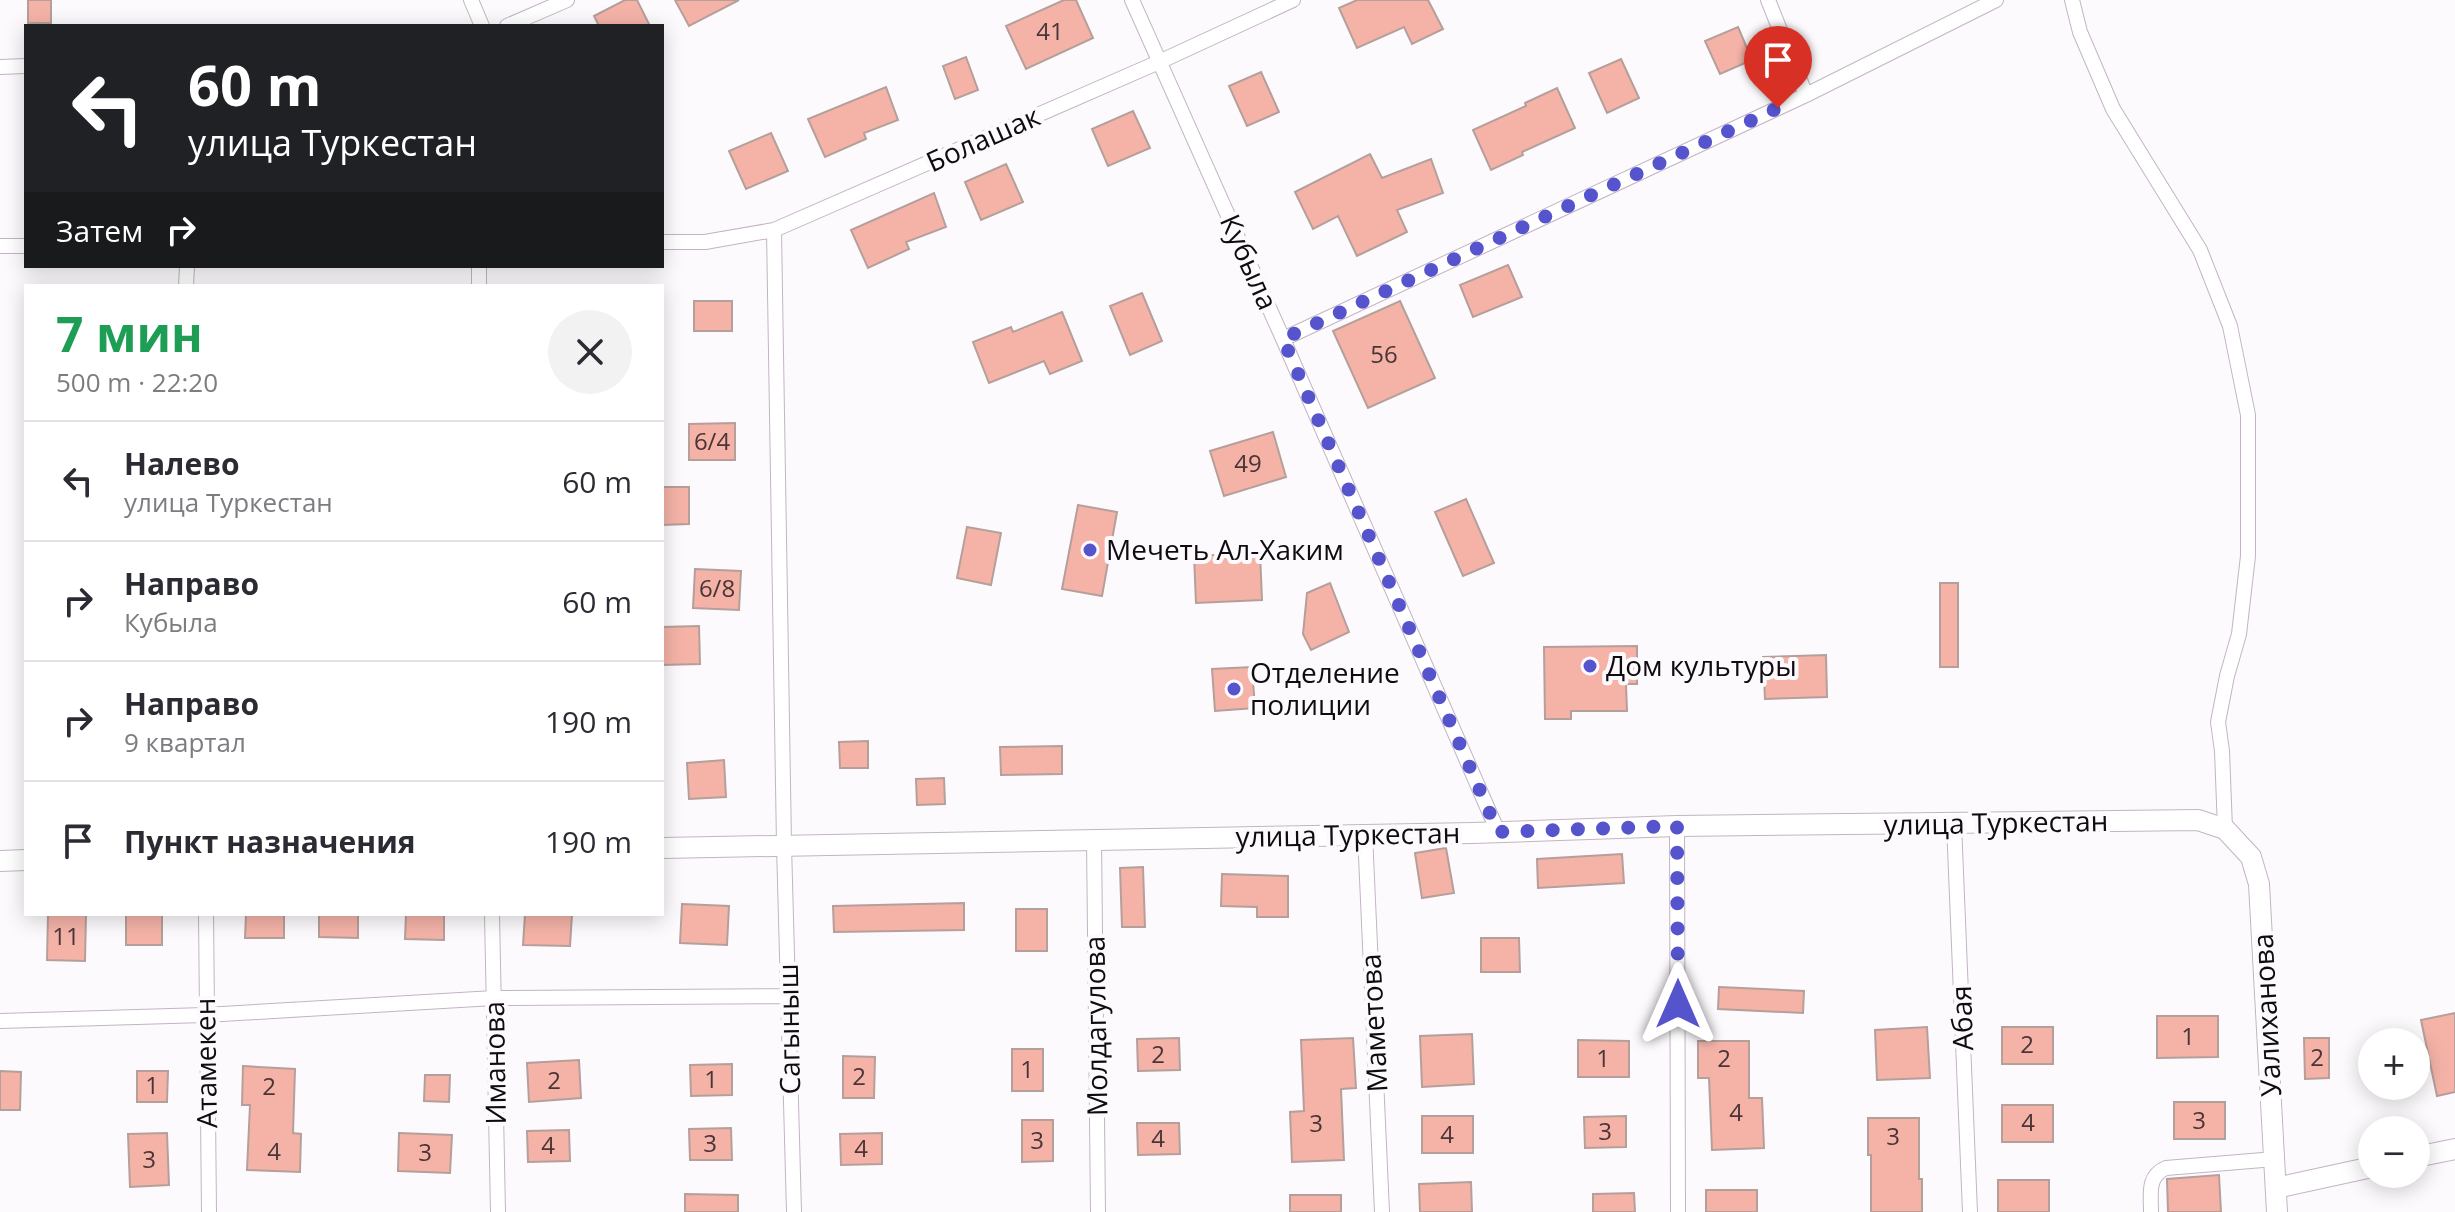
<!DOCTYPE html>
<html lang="ru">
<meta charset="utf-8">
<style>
body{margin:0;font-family:"Open Sans",sans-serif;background:#f2f2f3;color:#2b2b33;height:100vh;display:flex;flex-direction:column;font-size:30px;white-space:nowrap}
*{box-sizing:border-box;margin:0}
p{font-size:26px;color:#7c7c81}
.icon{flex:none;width:44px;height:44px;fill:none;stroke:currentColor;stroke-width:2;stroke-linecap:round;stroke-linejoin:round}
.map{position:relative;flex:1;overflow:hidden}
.panel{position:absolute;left:24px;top:284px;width:640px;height:632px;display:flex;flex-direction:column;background:#fff;border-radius:0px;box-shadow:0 4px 20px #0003}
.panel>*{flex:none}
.hud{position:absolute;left:24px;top:24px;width:640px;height:244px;border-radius:0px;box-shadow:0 4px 20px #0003;background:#202124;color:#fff;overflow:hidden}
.controls{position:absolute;left:2358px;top:1028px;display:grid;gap:16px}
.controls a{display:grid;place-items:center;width:72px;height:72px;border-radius:50%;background:#fff;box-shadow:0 4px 20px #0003;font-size:40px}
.pin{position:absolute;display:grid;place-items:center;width:68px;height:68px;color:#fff;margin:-82px -34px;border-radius:50% 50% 50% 0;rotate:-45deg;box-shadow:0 0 8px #0007}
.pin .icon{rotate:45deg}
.me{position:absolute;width:88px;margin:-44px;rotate:0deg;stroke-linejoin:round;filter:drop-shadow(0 0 6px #0008)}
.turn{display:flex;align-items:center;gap:28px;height:168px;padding:0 32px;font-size:36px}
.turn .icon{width:104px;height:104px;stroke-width:2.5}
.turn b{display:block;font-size:56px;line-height:68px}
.then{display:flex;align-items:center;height:76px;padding:0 32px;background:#0003;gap:16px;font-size:30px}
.round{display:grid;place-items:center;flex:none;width:84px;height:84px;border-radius:42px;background:#f2f2f3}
.overview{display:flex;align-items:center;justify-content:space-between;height:136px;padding:0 32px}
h1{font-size:48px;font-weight:700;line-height:60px;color:#1e9e55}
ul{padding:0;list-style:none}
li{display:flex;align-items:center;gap:24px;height:120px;padding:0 32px;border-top:2px solid #e1e1e2}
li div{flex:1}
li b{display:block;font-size:30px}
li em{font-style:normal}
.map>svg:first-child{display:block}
</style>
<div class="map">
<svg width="2455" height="1212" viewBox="0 0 2455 1212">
<rect width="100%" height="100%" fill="#fdfafd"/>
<path fill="#f5b3a8" stroke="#b59f9b" stroke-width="2" d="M28,0h23v23h-23z
M625,0h12l13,26h-51l-5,-10z
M675,0h64l-50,26z
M1064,0h12l17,38 -67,31 -20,-43z
M1357,0h71l15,29 -31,15 -8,-17 -47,21 -18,-40z
M1738,27l14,33 -32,14 -15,-33z
M966,57l12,33 -23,9 -12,-33z
M1621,59l18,39 -32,15 -18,-40z
M1261,72l18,40 -32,14 -18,-40z
M886,87l12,33 -34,13 2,6 -41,18 -17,-38z
M1557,88l18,40 -53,24 1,3 -32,15 -18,-40 53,-24 -1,-3z
M1133,111l17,37 -42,18 -16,-37z
M771,133l17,38 -42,18 -17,-38z
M1370,154l12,24 49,-19 12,34 -46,17 10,22 -50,24 -19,-40 -25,13 -18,-37z
M1006,164l17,38 -42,18 -16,-38z
M934,193l12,34 -40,15 3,7 -41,19 -17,-38z
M1508,265l14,32 -49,20 -13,-32z
M1142,293l20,48 -32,14 -20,-49z
M694,301h38v30h-38z
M1400,301l35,77 -67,30 -35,-77z
M1062,312l20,49 -32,13 -6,-13 -55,22 -16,-41 38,-15 2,5z
M735,423v37h-46v-36z
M1273,432l13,45 -62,19 -14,-45z
M662,487h27v37l-27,1z
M1466,499l28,64 -31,13 -28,-64z
M1078,505l39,7 -15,84 -40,-7z
M967,527l34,6 -10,52 -34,-7z
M1260,553l2,47 -66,3 -2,-47z
M695,569l46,2 -2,39 -46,-2z
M1330,583l19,49 -38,18 -8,-16 4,-41z
M1940,583h18v84h-18z
M699,626l1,38 -38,1v-38z
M1637,646v38h-11l1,27h-56v8h-26l-1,-72z
M1826,655l1,42 -62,2 -2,-42z
M1252,667l3,41 -40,3 -3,-42z
M868,741v27h-28l-1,-26z
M1062,746v28l-61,1 -1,-28z
M724,760l2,37 -37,2 -2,-36z
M944,778l1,26 -28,1 -1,-26z
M1446,848l8,45 -32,5 -7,-45z
M1622,854l2,29 -86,5 -1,-29z
M1143,867l2,60h-23l-2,-59z
M1222,874l66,2v41h-31v-10l-36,-1z
M964,903v27l-130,2 -1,-26z
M682,904l47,2 -2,39 -47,-2z
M1016,909h31v42h-31z
M48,914h38l-1,47 -38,-1z
M126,914h36v31h-36z
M246,914h38v24h-39z
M319,914h39v24l-39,-1z
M406,914h38v26l-39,-1z
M525,914h47l-2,32 -47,-1z
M1481,938h38l1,34h-39z
M1719,987l85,4 -1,22 -85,-4z
M2455,1013v79l-18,4 -16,-76z
M2157,1016h61v41l-61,1z
M1927,1027l3,51 -53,2 -2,-50z
M2002,1027h51v37h-51z
M1472,1034l2,50 -52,3 -2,-51z
M1179,1038l1,32 -42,1 -1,-32z
M1353,1038l3,50 -15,1 3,71 -52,2 -2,-50 14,-1 -3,-71z
M2304,1038h25v40l-24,1z
M1578,1040l51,1v36h-51z
M1698,1041h51v57h13l2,50 -52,2 -3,-72h-11z
M1012,1049h31v42h-31z
M843,1056l32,1 -1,41h-31z
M579,1060l2,38 -52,4 -2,-39z
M732,1064v31l-41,1 -1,-31z
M243,1066l52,3 -2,64 8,1 -1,38 -53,-2 3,-65h-8z
M0,1071l21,1 -1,38h-20z
M137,1071h31l-1,31h-30z
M425,1075h25l-1,27 -25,-1z
M2174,1102h51v37h-51z
M2002,1105h51v37h-51z
M1422,1116h51v37h-51z
M1626,1116v31l-41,1 -1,-31z
M1868,1118h51v61h3v33h-51v-57h-3z
M1022,1120h31v41l-31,1z
M1137,1123h42l1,31 -42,1z
M731,1128l1,32h-42l-1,-31z
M569,1130l1,31 -42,1 -1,-31z
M167,1133l2,52 -39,2 -2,-53z
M399,1133l53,2 -2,38 -52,-2z
M882,1133v31l-41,1 -1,-31z
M2219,1175l2,37h-53l-1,-33z
M1998,1180h51v32h-51z
M1471,1182l1,30h-52l-1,-28z
M1706,1190h51v22h-51z
M1634,1193l1,19h-42v-18z
M685,1194l53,1v17h-53z
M1290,1195h51v17h-51z"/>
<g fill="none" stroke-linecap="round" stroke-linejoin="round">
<g stroke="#c2b4c5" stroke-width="16">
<path id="street" d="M471,0l11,26
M1132,0l151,339 215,493
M1768,0l38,95
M2072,0l8,32 33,77 87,141 30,76 18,89v141l-9,78 -12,42 -9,46 4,29 3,78
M507,26l60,-26
M0,67l26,-1
M774,230l10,615 10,367
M662,242h43l69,-12 385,-168 134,-62
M0,246h26
M186,286l1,-20
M479,286v-20
M1283,339l523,-244 190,-95
M1954,824l16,388
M1677,826l1,386
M1365,834l17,378
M1094,839l4,373
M206,914l3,298
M492,914l6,298
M0,1021l205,-6 289,-17 294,-2
M2151,1212c0,-18 -4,-36 15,-44l109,-9"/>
</g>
<g stroke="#c2b4c5" stroke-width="22">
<path id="secondary" d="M662,848l811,-15 204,-7 521,-6 27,9 26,28 8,27 18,328
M0,861l26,-1
M2416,1157l39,-8
M2276,1188l96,-21"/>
</g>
<use href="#street" stroke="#fff" stroke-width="14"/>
<use href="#secondary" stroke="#fff" stroke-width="20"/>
</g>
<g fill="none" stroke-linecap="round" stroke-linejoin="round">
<path stroke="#5654cc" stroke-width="14" stroke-dasharray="0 25.2" d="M1678,1004l-1,-178 -179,6 -215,-493 495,-231"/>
</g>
<g fill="#5654cc" stroke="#fdfafd" stroke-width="3">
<circle cx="1090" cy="550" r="8"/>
<circle cx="1590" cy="666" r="8"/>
<circle cx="1234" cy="689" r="8"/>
</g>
<g text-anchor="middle" stroke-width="8" stroke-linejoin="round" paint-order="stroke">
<g font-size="24" fill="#493537">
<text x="1050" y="40">41</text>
<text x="1384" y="363">56</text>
<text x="712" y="450">6/4</text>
<text x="1248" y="472">49</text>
<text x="717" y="597">6/8</text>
<text x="66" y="945">11</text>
<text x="2188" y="1045">1</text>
<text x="2027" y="1053">2</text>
<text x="1158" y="1063">2</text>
<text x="2317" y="1066">2</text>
<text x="1603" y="1067">1</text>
<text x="1724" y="1067">2</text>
<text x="1027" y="1078">1</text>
<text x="859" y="1085">2</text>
<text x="711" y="1088">1</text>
<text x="554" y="1089">2</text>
<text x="152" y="1094">1</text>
<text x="269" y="1095">2</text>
<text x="1736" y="1121">4</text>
<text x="2199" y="1129">3</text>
<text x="2028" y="1131">4</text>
<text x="1316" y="1132">3</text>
<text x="1605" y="1140">3</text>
<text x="1447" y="1143">4</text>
<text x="1893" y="1145">3</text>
<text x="1158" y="1147">4</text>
<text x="1037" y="1149">3</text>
<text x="710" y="1152">3</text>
<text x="548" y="1154">4</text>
<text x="861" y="1157">4</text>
<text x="274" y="1160">4</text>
<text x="425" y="1161">3</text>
<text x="149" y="1168">3</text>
</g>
<g font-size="28" fill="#100b11" stroke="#fdfafd">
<text transform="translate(983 139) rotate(-24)" y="10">Болашак</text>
<text transform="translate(1249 262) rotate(66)" y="10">Кубыла</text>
<text transform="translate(1996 823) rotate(-1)" y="10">улица Туркестан</text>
<text transform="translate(1348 835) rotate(-1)" y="10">улица Туркестан</text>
<text transform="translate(2267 1015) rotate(-93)" y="10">Уалиханова</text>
<text transform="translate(1962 1018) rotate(-92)" y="10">Абая</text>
<text transform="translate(1374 1023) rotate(-93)" y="10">Маметова</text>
<text transform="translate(1096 1026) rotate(-91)" y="10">Молдагулова</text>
<text transform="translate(789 1029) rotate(-91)" y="10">Сагыныш</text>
<text transform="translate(206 1063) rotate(-91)" y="10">Атамекен</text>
<text transform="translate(495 1063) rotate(-91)" y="10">Иманова</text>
</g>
<g font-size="28" fill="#100b11" stroke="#fdfafd" text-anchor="start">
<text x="1106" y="560">Мечеть Ал-Хаким</text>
<text x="1606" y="676">Дом культуры</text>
<text x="1250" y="683">Отделение<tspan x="1250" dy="32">полиции</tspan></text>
</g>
</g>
</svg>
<div class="controls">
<a>+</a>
<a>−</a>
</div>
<div class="pin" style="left:1778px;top:108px;background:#d93025"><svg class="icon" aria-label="arrive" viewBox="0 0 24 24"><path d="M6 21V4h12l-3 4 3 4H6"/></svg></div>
<svg class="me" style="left:1678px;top:1004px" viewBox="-20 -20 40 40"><path d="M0-17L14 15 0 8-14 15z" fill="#5654cc" stroke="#fff" stroke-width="4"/></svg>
<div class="hud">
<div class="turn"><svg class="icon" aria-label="left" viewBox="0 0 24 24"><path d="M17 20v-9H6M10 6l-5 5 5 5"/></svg><div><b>60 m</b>улица Туркестан</div></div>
<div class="then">Затем<svg class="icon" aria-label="right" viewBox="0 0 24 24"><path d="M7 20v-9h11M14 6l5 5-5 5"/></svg></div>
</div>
<section class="panel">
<div class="overview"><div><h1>7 мин</h1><p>500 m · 22:20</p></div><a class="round"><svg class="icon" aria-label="close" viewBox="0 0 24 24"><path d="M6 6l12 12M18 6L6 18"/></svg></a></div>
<ul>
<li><svg class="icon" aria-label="left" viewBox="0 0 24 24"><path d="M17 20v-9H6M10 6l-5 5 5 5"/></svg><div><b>Налево</b><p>улица Туркестан</p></div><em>60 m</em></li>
<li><svg class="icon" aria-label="right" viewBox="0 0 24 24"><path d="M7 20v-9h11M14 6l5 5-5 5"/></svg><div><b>Направо</b><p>Кубыла</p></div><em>60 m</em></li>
<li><svg class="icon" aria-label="right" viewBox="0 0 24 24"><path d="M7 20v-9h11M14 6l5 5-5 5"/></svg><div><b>Направо</b><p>9 квартал</p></div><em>190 m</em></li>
<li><svg class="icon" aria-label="arrive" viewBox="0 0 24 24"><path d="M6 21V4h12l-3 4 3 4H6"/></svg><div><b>Пункт назначения</b></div><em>190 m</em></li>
</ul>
</section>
</div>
